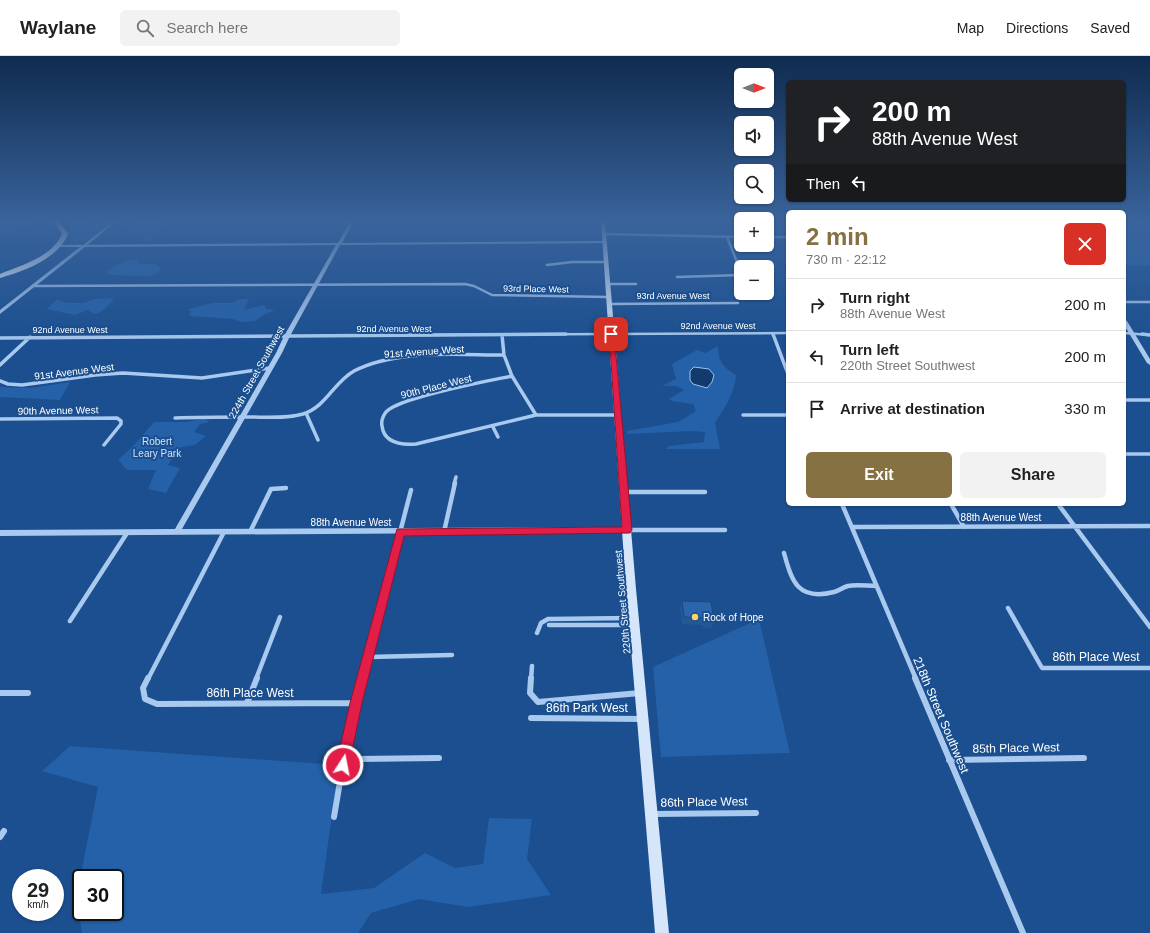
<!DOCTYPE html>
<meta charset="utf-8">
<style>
body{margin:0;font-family:Helvetica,sans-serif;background:#f2f2f2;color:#222;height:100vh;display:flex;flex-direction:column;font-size:15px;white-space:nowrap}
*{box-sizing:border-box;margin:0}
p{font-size:13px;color:#767676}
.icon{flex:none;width:22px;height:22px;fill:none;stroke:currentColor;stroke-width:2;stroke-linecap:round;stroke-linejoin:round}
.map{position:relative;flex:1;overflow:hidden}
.sheet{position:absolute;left:786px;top:154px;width:340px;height:296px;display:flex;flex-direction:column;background:#fff;border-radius:6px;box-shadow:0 1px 3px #0004}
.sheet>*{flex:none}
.guide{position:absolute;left:786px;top:24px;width:340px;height:122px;border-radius:6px;box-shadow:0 1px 3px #0004;background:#202124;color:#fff;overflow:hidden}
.needle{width:26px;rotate:90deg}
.tools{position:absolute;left:734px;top:12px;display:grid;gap:8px}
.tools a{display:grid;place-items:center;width:40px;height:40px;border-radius:6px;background:#fff;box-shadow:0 1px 3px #0004;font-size:20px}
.speed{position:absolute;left:12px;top:813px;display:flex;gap:8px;font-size:20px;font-weight:700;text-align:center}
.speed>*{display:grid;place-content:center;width:52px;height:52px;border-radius:50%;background:#fff;box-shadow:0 1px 3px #0004;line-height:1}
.speed small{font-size:10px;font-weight:400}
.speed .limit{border:2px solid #111;border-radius:6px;background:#fff;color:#111}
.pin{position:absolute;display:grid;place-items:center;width:34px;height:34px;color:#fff;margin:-17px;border-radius:8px;box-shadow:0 2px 6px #0006}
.me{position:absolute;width:44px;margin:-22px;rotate:11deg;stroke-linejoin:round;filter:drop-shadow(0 0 3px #0008)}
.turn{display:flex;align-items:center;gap:14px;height:84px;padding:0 20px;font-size:18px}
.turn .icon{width:52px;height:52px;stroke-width:2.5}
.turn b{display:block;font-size:28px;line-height:34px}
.then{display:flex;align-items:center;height:38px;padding:0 20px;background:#0003;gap:8px;font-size:15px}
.round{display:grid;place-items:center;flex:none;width:42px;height:42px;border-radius:6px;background:#f2f2f2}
.headline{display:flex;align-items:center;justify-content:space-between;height:68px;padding:0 20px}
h1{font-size:24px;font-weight:700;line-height:30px;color:#857141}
.button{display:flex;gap:8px;margin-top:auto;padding:8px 20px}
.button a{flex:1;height:46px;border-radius:6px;background:#857141;color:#fff;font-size:16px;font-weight:700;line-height:46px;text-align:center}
.button a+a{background:#f2f2f2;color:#222}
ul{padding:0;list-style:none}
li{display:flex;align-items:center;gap:12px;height:52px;padding:0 20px;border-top:1px solid #e0e0e0}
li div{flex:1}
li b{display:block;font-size:15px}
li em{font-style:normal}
header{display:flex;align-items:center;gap:24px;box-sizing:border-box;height:56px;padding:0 20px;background:#fff;border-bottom:1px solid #e0e0e0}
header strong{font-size:19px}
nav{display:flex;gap:22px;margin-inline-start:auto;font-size:14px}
.search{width:280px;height:36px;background:#f2f2f2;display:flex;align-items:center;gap:10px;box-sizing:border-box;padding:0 14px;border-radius:6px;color:#767676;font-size:15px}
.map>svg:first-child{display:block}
</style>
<header>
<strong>Waylane</strong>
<div class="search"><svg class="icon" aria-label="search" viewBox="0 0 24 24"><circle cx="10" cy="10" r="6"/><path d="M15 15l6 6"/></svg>Search here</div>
<nav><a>Map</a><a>Directions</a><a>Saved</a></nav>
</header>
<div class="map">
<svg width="1150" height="877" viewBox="0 0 1150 877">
<rect width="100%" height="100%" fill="#1b4f8f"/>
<path fill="#2461a8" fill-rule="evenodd" d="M0,165h36l-1,3 -13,3 -7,5v3l-15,2z
M65,165h15l-1,1 14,-1 -2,2 16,1c-11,9 -21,22 -36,17l2,-7z
M138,165h21l10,4 -13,8 -5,9 -20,-8 1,-6 -26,6 11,-8 13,-1z
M1124,165h26v45h-21l-5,-2v-15l6,-1 -6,-4v-11h7l-7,-5z
M132,204h6l1,4h16l6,5 -6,6 -5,1 -40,-1 -3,-3c8,-8 15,-9 25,-12z
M114,242c-5,8 -10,13 -19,16l-8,-4 -12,5 -28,-6 10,-9 11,3h17l8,-4z
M239,243h10l-5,11 20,-5 2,4 9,1 -12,5 -8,6 -13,1 -9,-3 -44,-3 2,-5 -5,-1 26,-7h20z
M718,290c1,17 4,20 18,29 -1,18 -11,32 -21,48l5,26h-54l3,-3 35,-4 1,-10 -13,-1 -65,3v-3l51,-9 18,-11 -3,-7 -21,-3 -3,-2 15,-9 -8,-4h-14l14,-7 -4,-15 25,-14 8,3z
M70,326l-10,18 -60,-3v-10l31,1z
M205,363l4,3 -9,2 -6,8 12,4 -11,9 -14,2 -13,18 12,3 -14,25 -18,-4 8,-19h-29l-9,-10 16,-15 20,-23h32z
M759,563l31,134 -129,4 -8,-90z
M70,690l269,19 -18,129 53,-6 51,-35 30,15 28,-4 6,-46 43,1 -5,40 24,36 -83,12 -49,-8 -48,14 -13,20h-276l-6,-34 22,-112 -56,-16zM81,822h34v34h-34z"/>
<path fill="#123a6d" stroke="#9cc4f0" d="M694,311l15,2 5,6 -2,7 -5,6 -14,-4 -3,-4v-9z"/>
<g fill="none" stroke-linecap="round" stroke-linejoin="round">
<path stroke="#a9c9ee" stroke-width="2.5" d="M604,178l137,3
M727,181l14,35
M767,181h21
M84,190l31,-25
M547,209l25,-3h34
M677,221l64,-2
M607,228h29
M767,228l3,6
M35,230l430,-2 9,2 18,9 116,2
M1124,246h26
M609,248l129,-1
M772,277l1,2
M1124,277l26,2
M409,279l379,-2"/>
<path stroke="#a9c9ee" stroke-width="3.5" d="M773,278l15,40
M1142,278l8,1
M502,279l2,20 8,21 24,39
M0,282l566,-4
M0,309l30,-28
M512,320c-24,5 -112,21 -126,36 -3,4 -5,9 -4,14 2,17 20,19 34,18l120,-29h82
M0,325l8,3 14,1 73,-10 28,-2 79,5 68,-10
M1124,344h26
M306,357l12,27
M743,359h45
M175,362c24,-1 49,-1 73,-1 18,0 37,2 55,-3 23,-7 31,-32 51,-43 42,-22 103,-16 150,-16
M0,363l117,-1 4,3v3l-17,21
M493,371l5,10
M1124,398h26
M454,428l2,-7"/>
<path stroke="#a9c9ee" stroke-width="4.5" d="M624,436h81
M842,448l74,175
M951,448l13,23
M1058,448l92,123
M852,471l298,-1
M627,474h98
M250,476l21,-43 15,-1
M444,476l11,-49
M784,497c8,29 14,48 50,39 5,-1 9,-5 14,-6 9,-2 19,0 28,0
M1008,552l34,60h108
M70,565l57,-88
M549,569h85
M537,577l4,-10 7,-4 85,-1
M369,601l83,-2
M148,623l76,-147
M256,623l24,-62
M362,623l49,-189
M531,623l1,-13"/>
<path stroke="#a9c9ee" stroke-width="6" d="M148,622l-5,10 2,11 12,5 199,-1
M531,622l-1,15 8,9 102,-9
M915,622l108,255
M0,637h28
M247,647l10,-25
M531,662l112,1
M345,696l12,7 82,-1
M949,704l135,-2
M653,758l103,-1
M334,761l11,-65 17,-74
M0,781l4,-6"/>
<path fill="#a9c9ee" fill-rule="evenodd" d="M350,165h4l-12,22 263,-2 2,1 -2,1 -265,2 -50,91 -8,17 -100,176 445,-2 3,1 1,2 -1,2 -630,4v-6l175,-1 101,-176 8,-17 52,-91 -251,2 -85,67v-4l80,-63h-22l-2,-1v-1l282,-2z
M1124,263l3,2 23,38v6l-3,-2 -23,-38z"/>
<path fill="#d6e6fa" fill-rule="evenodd" d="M601,165h4l31,368 33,344h-14l-29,-344z"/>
<path fill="#f0f6ff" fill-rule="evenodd" d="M53,165h6l9,13c-10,25 -44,37 -68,44v-4c22,-9 52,-17 62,-40z"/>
</g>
<path fill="#245895" d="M682,545l32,20 -3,7h-8v-3l-21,-1 -2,-15z"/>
<path fill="#2a66ad" stroke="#1d4779" d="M682,545l29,1 3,19h-9v-3l-21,-1z"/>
<linearGradient id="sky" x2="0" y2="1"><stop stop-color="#0f2b4f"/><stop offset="0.57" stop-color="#39639b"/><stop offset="1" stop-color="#39639b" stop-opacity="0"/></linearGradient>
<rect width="1150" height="288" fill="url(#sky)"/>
<path fill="#e11d48" stroke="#92132f" d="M609,276l5,2 18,196 -2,3 -226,3 -42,167 -13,62 -2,5 -4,2 -5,-2 -2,-5 14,-62 47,-174 225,-2z"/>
<circle fill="#ffd166" stroke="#1b4f8f" stroke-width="1.5" cx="695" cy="561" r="4"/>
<g text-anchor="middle" stroke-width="4" stroke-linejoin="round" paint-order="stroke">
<g font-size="9" fill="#fff" stroke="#1b4f8f">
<text transform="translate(536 233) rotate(1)" y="3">93rd Place West</text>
<text x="673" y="243">93rd Avenue West</text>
<text x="718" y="273">92nd Avenue West</text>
<text x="394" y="276">92nd Avenue West</text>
<text x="70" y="277">92nd Avenue West</text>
</g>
<g font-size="10" fill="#fff" stroke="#1b4f8f">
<text transform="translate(424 295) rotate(-4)" y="4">91st Avenue West</text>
<text transform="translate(74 315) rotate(-7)" y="4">91st Avenue West</text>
<text transform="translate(256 316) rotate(-61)" y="4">224th Street Southwest</text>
<text transform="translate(436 330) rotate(-14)" y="4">90th Place West</text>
<text transform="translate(58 354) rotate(-1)" y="4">90th Avenue West</text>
<text x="1001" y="465">88th Avenue West</text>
<text x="351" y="470">88th Avenue West</text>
<text transform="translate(622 546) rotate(-95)" y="4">220th Street Southwest</text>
</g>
<g font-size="10" fill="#cfe3fa" stroke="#1b4f8f">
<text x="157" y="389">Robert<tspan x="157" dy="12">Leary Park</tspan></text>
</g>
<g font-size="10" fill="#fff" stroke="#1b4f8f" text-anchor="start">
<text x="703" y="565">Rock of Hope</text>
</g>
<g font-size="12" fill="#fff" stroke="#1b4f8f">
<text x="1096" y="605">86th Place West</text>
<text x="250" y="641">86th Place West</text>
<text x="587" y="656">86th Park West</text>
<text transform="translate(941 659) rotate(67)" y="4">218th Street Southwest</text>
<text transform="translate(1016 692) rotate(-1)" y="4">85th Place West</text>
<text transform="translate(704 746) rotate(-1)" y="4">86th Place West</text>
</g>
</g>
</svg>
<div class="tools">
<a><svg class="needle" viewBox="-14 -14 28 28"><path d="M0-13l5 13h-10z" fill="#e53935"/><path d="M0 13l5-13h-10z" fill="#767676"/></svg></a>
<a><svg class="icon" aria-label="sound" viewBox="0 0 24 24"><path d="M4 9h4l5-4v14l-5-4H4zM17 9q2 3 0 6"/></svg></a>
<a><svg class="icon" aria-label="search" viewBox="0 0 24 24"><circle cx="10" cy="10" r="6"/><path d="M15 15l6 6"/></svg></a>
<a>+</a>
<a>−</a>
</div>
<div class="speed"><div>29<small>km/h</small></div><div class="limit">30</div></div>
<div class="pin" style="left:611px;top:278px;background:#d93025"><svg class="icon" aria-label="arrive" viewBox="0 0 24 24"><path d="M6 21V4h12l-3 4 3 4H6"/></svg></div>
<svg class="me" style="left:343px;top:709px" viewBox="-20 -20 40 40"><circle r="17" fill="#e11d48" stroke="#fff" stroke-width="3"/><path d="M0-11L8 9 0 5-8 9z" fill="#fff"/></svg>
<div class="guide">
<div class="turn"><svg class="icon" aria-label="right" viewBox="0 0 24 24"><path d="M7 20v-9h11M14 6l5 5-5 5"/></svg><div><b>200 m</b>88th Avenue West</div></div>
<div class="then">Then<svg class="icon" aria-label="left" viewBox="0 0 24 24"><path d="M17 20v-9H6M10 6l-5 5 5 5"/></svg></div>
</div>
<section class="sheet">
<div class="headline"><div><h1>2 min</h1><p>730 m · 22:12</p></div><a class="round" style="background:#d93025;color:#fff"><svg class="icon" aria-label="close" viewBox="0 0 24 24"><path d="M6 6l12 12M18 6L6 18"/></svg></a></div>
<ul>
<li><svg class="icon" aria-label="right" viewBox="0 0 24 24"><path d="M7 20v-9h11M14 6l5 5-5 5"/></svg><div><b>Turn right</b><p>88th Avenue West</p></div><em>200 m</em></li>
<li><svg class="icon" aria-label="left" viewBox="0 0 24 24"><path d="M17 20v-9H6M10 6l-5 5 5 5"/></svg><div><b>Turn left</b><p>220th Street Southwest</p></div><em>200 m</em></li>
<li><svg class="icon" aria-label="arrive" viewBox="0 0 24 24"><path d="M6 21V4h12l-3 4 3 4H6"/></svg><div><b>Arrive at destination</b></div><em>330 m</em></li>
</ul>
<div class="button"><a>Exit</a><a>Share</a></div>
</section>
</div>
